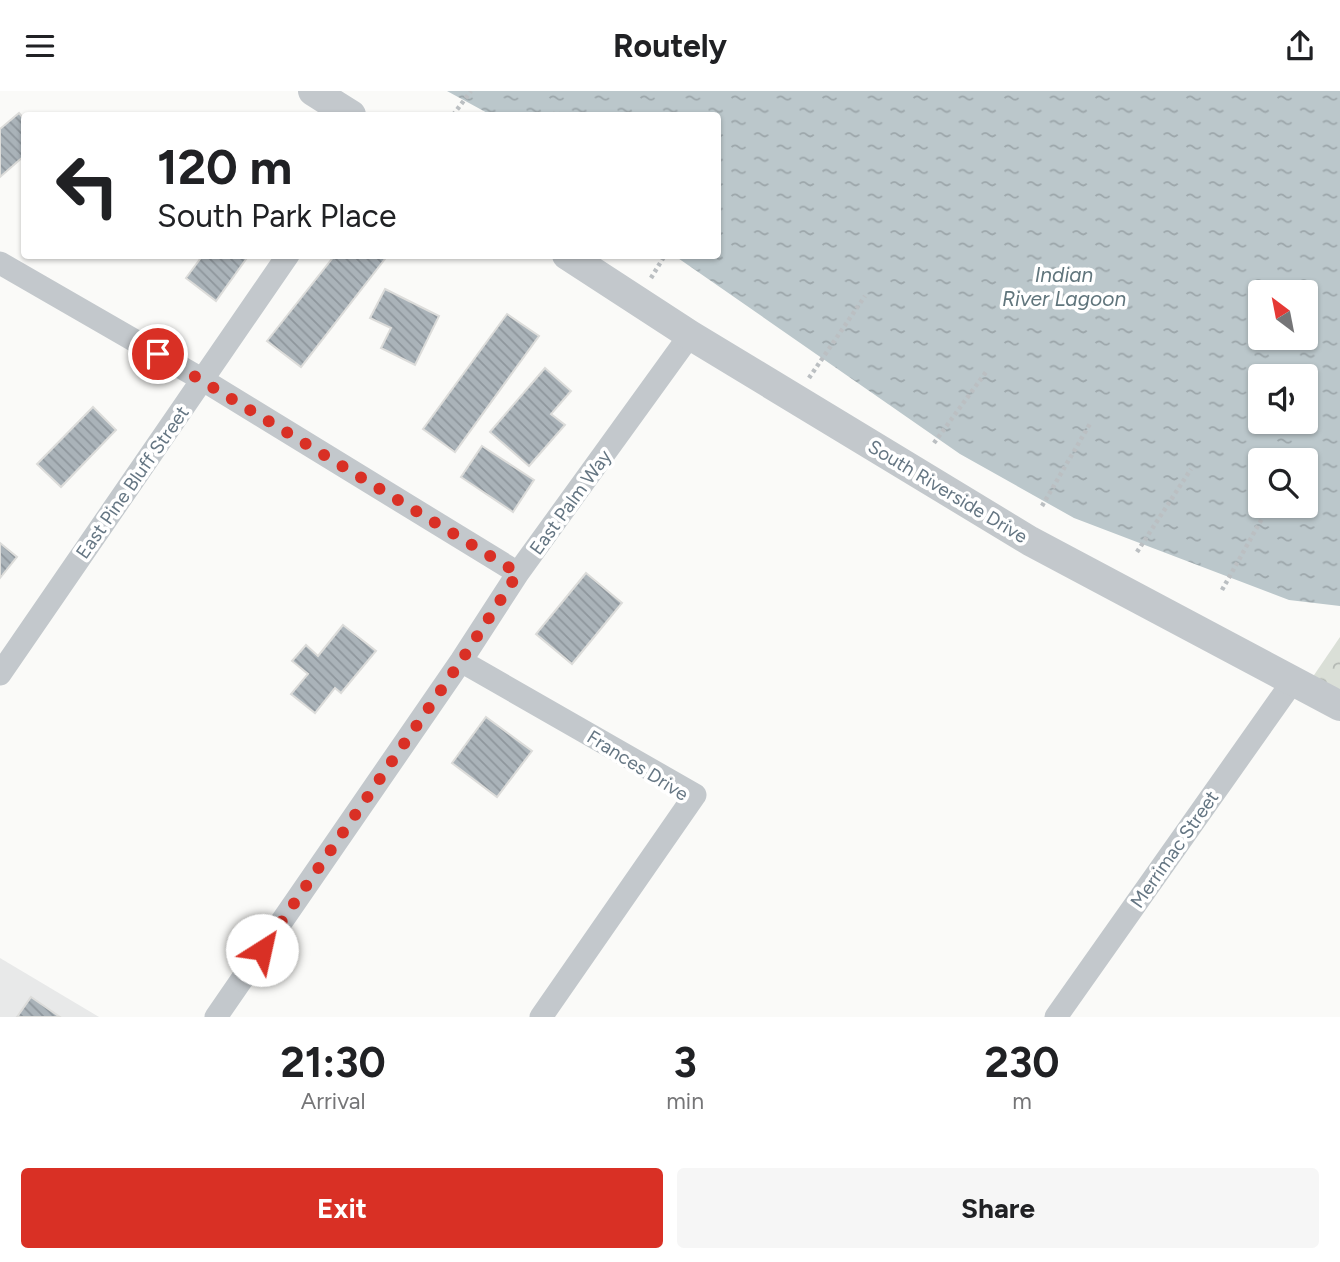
<!DOCTYPE html>
<style>
body{margin:0;font-family:Figtree,sans-serif;background:#f6f6f6;color:#202124;height:100vh;display:flex;flex-direction:column;font-size:26px;white-space:nowrap}
*{box-sizing:border-box;margin:0}
p{font-size:23px;color:#757577}
.icon{flex:none;width:38px;height:38px;fill:none;stroke:currentColor;stroke-width:2;stroke-linecap:round;stroke-linejoin:round}
.map{position:relative;height:926px;overflow:hidden}
.sheet{display:flex;flex-direction:column;background:#fff;flex:1}
.sheet>*{flex:none}
.guide{position:absolute;left:21px;top:21px;width:700px;height:147px;border-radius:7px;box-shadow:0 2px 5px #0004;background:#fff;color:#202124;overflow:hidden}
.needle{width:46px;rotate:328deg}
.controls{position:absolute;left:1248px;top:189px;display:grid;gap:14px}
.controls a{display:grid;place-items:center;width:70px;height:70px;border-radius:7px;background:#fff;box-shadow:0 2px 5px #0004;font-size:35px}
.pin{position:absolute;display:grid;place-items:center;width:60px;height:60px;color:#fff;margin:-30px;border:4px solid #fff;border-radius:50%;box-shadow:0 2px 7px #0007}
.me{position:absolute;width:77px;margin:-38px;rotate:35deg;stroke-linejoin:round;filter:drop-shadow(0 0 5px #0008)}
.turn{display:flex;align-items:center;gap:24px;height:147px;padding:0 21px;font-size:32px}
.turn .icon{width:91px;height:91px;stroke-width:2.5}
.turn b{display:block;font-size:49px;line-height:60px}
.eta{display:flex;justify-content:space-evenly;align-items:center;height:119px;text-align:center}
.eta b{font-size:42px;font-weight:700;line-height:49px}
.primary-button{display:flex;gap:14px;margin-top:auto;padding:14px 21px}
.primary-button a{flex:1;height:80px;border-radius:7px;background:#d93025;color:#fff;font-size:28px;font-weight:700;line-height:80px;text-align:center}
.primary-button a+a{background:#f6f6f6;color:#202124}
header{display:flex;justify-content:space-between;align-items:center;height:91px;padding:0 21px;background:#fff;font-size:32px;font-weight:700}
.map>svg:first-child{display:block}
</style>
<header><svg class="icon" aria-label="menu" viewBox="0 0 24 24"><path d="M4 6h16M4 12h16M4 18h16"/></svg>Routely<svg class="icon" aria-label="share" viewBox="0 0 24 24"><path d="M12 15V3M7 8l5-5 5 5M5 13v7h14v-7"/></svg></header>
<div class="map">
<svg width="1340" height="926" viewBox="0 0 1340 926">
<defs>
<pattern id="park-crowns" width="20" height="18" patternUnits="userSpaceOnUse" patternTransform="scale(1.75)"><rect width="20" height="18" fill="#dadfd7"/><path d="M2 6a3 3 0 1 1 6 0M12 15a3 3 0 1 1 6 0" fill="none" stroke="#b4b9b4"/></pattern>
<pattern id="water-ripples" width="26" height="14" patternUnits="userSpaceOnUse" patternTransform="scale(1.75)"><rect width="26" height="14" fill="#bbc7cb"/><path d="M2 4q2-2 4 0t4 0M15 11q2-2 4 0t4 0" fill="none" stroke="#9ca6aa"/></pattern>
<pattern id="building-back-hatch" width="6" height="6" patternUnits="userSpaceOnUse" patternTransform="scale(1.75)"><rect width="6" height="6" fill="#aab3b9"/><path d="M-1 5l2 2M0 0l6 6M5-1l2 2" fill="none" stroke="#8e969c"/></pattern>
</defs>
<rect width="100%" height="100%" fill="#fafaf8"/>
<path fill="#e8e9e9" d="M0,867l99,59h-99z"/>
<path fill="url(#park-crowns)" d="M1340,546v56l-28,-15z"/>
<path fill="url(#water-ripples)" fill-rule="evenodd" d="M447,0h893v515l-51,-6 -215,-82 -114,-64 -285,-198 43,-1v-140h-227zM1260,201h46v46h-46zM1260,285h46v46h-46zM1260,369h46v46h-46z"/>
<path fill="url(#building-back-hatch)" stroke="#dcdcda" stroke-width="2" d="M19,22l5,6v37l-24,21v-48z
M203,164h46l-33,46 -30,-23z
M335,164h53l-87,112 -34,-26z
M385,198l54,27 -24,49 -34,-17 10,-20 -21,-10z
M507,223l32,22 -84,116 -32,-23z
M545,277l26,23 -20,23 14,11 -36,41 -39,-34z
M93,316l23,23 -55,57 -24,-23z
M482,355l52,34 -21,32 -52,-35z
M0,452l17,14 -17,21z
M586,482l36,30 -50,61 -36,-30z
M343,534l33,26 -35,42 -6,-5 -20,25 -24,-19 17,-20 -16,-13 14,-16 12,11z
M486,626l46,34 -35,46 -45,-34z
M31,906l29,20h-43z"/>
<g fill="none" stroke-linecap="round" stroke-linejoin="round">
<path stroke="#bbbfc2" stroke-width="4.5" stroke-dasharray="3.5 3.5" stroke-linecap="butt" d="M453,24l18,-24
M553,24l3,-3 5,3
M651,187l14,-23
M809,287l56,-82
M934,352l52,-71
M1042,415l49,-84
M1137,461l54,-83
M1222,499l47,-84"/>
<path stroke="#c3c8cc" stroke-width="23" d="M0,172l203,117 315,193
M461,570l234,134 -154,222
M0,583l288,-419
M216,926l245,-356 57,-88 172,-238
M1056,926l237,-336"/>
<path stroke="#c3c8cc" stroke-width="30" d="M313,0l38,24
M567,164l123,80 340,206 310,165"/>
</g>
<g fill="none" stroke-linecap="round" stroke-linejoin="round">
<path stroke="#d93025" stroke-width="12" stroke-dasharray="0 21.6" d="M158,263l360,219 -57,88 -199,289"/>
</g>
<g text-anchor="middle" stroke-width="7" stroke-linejoin="round" paint-order="stroke">
<g font-size="19" fill="#657683" stroke="#fff">
<text transform="translate(132 391) rotate(-55)" y="7">East Pine Bluff Street</text>
<text transform="translate(948 400) rotate(31)" y="7">South Riverside Drive</text>
<text transform="translate(570 411) rotate(-54)" y="7">East Palm Way</text>
<text transform="translate(638 674) rotate(32)" y="7">Frances Drive</text>
<text transform="translate(1174 758) rotate(-55)" y="7">Merrimac Street</text>
</g>
<g font-size="21" font-style="italic" fill="#60757c" stroke="#fff">
<text x="1064" y="191">Indian<tspan x="1064" dy="24">River Lagoon</tspan></text>
</g>
</g>
</svg>
<div class="controls">
<a><svg class="needle" viewBox="-14 -14 28 28"><path d="M0-13l5 13h-10z" fill="#e53935"/><path d="M0 13l5-13h-10z" fill="#757577"/></svg></a>
<a><svg class="icon" aria-label="sound" viewBox="0 0 24 24"><path d="M4 9h4l5-4v14l-5-4H4zM17 9q2 3 0 6"/></svg></a>
<a><svg class="icon" aria-label="search" viewBox="0 0 24 24"><circle cx="10" cy="10" r="6"/><path d="M15 15l6 6"/></svg></a>
</div>
<div class="pin" style="left:158px;top:263px;background:#d93025"><svg class="icon" aria-label="arrive" viewBox="0 0 24 24"><path d="M6 21V4h12l-3 4 3 4H6"/></svg></div>
<svg class="me" style="left:262px;top:859px" viewBox="-20 -20 40 40"><circle r="19" fill="#fff"/><path d="M0-13L10 11 0 6-10 11z" fill="#d93025"/></svg>
<div class="guide">
<div class="turn"><svg class="icon" aria-label="left" viewBox="0 0 24 24"><path d="M17 20v-9H6M10 6l-5 5 5 5"/></svg><div><b>120 m</b>South Park Place</div></div>
</div>
</div>
<section class="sheet">
<div class="eta">
<div><b>21:30</b><p>Arrival</p></div>
<div><b>3</b><p>min</p></div>
<div><b>230</b><p>m</p></div>
</div>
<div class="primary-button"><a>Exit</a><a>Share</a></div>
</section>
